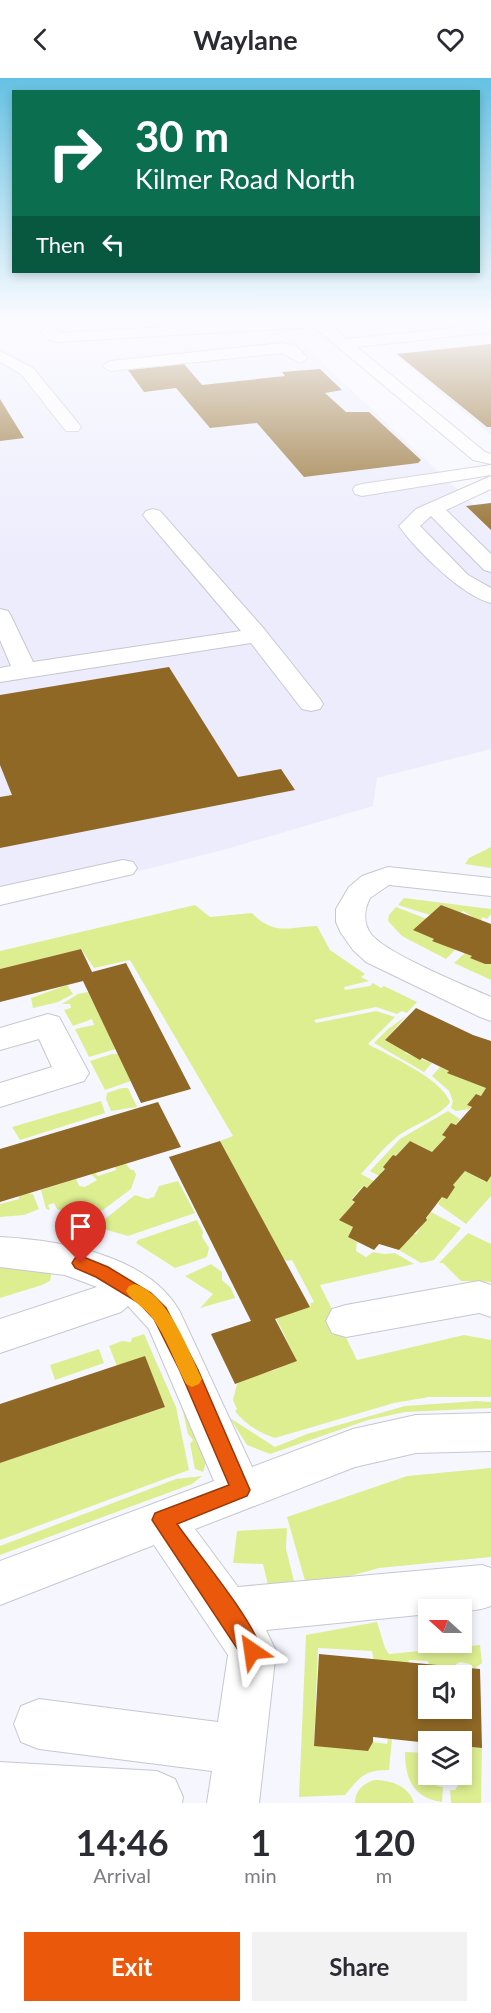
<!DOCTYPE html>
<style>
body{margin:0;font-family:Lato,sans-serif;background:#f2f2f3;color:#2b2b33;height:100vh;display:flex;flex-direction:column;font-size:22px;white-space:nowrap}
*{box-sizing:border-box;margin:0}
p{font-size:20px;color:#7c7c81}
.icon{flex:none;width:33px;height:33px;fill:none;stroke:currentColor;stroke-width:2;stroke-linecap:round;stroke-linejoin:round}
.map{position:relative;height:1725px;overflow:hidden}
.panel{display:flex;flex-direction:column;background:#fff;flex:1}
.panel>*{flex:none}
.hud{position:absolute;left:12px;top:12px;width:468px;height:183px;border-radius:0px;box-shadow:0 3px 9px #0003;background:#0b6e4f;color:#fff;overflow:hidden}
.needle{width:39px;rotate:291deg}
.tools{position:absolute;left:418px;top:1521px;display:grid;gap:12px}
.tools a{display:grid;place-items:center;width:54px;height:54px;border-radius:0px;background:#fff;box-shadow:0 3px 9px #0003;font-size:30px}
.pin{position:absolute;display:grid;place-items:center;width:51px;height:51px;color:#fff;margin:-62px -26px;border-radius:50% 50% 50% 0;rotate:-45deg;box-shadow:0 0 6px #0007}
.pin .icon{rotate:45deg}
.me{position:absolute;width:66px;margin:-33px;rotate:328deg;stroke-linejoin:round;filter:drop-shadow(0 0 4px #0008)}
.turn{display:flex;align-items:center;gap:21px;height:126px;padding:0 24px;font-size:27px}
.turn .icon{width:78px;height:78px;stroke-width:2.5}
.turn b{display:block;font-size:42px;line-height:51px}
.then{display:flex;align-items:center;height:57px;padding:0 24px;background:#0003;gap:12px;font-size:22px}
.eta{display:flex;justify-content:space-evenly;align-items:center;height:102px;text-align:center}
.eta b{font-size:36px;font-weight:700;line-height:42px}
.action{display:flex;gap:12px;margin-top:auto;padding:12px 24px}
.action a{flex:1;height:69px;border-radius:0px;background:#ea580c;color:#fff;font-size:24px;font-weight:700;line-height:69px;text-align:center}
.action a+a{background:#f2f2f3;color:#2b2b33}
header{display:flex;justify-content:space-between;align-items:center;height:78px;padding:0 24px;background:#fff;font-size:27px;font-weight:700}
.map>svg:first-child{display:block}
</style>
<header><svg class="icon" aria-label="back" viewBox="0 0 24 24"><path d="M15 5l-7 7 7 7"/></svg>Waylane<svg class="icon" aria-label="heart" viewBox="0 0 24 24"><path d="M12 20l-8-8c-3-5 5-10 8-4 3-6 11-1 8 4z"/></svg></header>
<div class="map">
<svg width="491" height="1725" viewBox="0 0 491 1725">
<rect width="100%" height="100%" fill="#f6f6ff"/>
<path fill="#ececfd" d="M0,242h270l40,31 164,154 17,-2v246l-114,29 -4,28 -143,42 -230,58z
M316,242h175v115l-116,-97 -33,3z"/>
<path fill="#ddee91" d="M491,769v21l-26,-4 4,-6z
M404,820l87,11v5l-4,5 -4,-2 -3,4 -17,-10 -3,2 -19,-8 -11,10 -32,-10z
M195,827l15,12 42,-4c22,23 36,14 65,13l13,24 35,24 -4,3 8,4 -25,6 1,3 25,-4 3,-3 8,5 3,-2 33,16 -10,11 -5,-2 -5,3 -21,-7 -62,13 2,3 60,-12 19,6 -27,27c22,12 74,35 82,58 -8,13 -39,24 -52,34 -14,11 -25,25 -37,38l13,7 -7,7 -4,-2 -11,13 3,3 -15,17 13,8 -5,10 9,5 -1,9 10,6 7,-5 11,2 11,-1 19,11 -94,21 37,75 107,-25 27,5v57h-62l-35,6 -119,35c-16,-5 -30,-14 -40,-27l2,-2 -4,-9 5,-20 37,-10 21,-11 -20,-41 35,-12 -1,-3 4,-1 -22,-42 -5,1 -4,-3 -63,-117 13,-5 -103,-176 -36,8 -13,-19 -81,20v-18z
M396,829l31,12 -13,11 20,9 -2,2 24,8 -10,10 -44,-23 -14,-15 1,-6z
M465,875l7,3 -1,2 14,6h6v16l-37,-17z
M67,907l6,9 -15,8 -25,6 -2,-10z
M88,914l28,57 -27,8 -14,-28 19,-4 -2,-6 -19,7 -9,-16 7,-2 -1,-4h-8l16,-10z
M406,938l-21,24 22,11 -2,2 27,10 -8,9 -50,-29 14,-14z
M112,976h6l13,27 -26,9 -15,-29z
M440,989l9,4 -1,2 38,15 -5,8 -5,-2 -9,11 5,2 -3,2 -13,2 -5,-3 2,-7 -4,-10 -17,-15z
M122,1010h6l9,19 -26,4 -5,-12 1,-6z
M101,1023l4,12 -85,27 -8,-13z
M448,1033l12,8 -4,6 -5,-2 -9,12 4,2 -14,15 -22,-11 -14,15 -3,-1 -14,21 -9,-5 30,-32z
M125,1085l6,7h3l2,5 -5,14 -44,33c-11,1 -19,-11 -30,-13l-3,-6 -6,2 2,5 -4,-1 -5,-19 35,-11 3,7 6,1 12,-7 -6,-6 3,-2 4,4 18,-6 -1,-4z
M465,1093l21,11 5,-6v20l-25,28 -28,-20 4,-7z
M178,1103l17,32 -67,23 -28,-8v-5l35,-28 12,4 7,-2 5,-11z
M24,1115l9,1 6,15 -15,6 -24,2v-13l19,-5v-5z
M431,1134l30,16 -27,32 -13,3 -22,-13 13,-16h4z
M197,1142l6,12 -1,5 7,11 -2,9 -32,11 -39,-25 2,-3z
M468,1155l23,11v38l-30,-1 -18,-18h-4z
M211,1186l11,8v8l9,8 4,10 -35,10 13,-14 -28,-18z
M0,1190h26l26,3 -2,10 -8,4 -42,13z
M153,1254l52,120 1,10 -3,10 -8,-3 -5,-25 3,-4 -5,-6 -6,-27 -32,-74z
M144,1256l32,73 13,63 -189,70v-77l165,-56 -20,-50 -28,9 -8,-20 13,-5 9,1 1,-4z
M99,1271l5,14 -49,17 -5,-15z
M477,1323l14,1v6l-86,4 -37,8 -98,34 -23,-9 -17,-27 45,29 32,-13 98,-28z
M491,1390v89l-112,11 -72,20 -20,-71 120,-41z
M202,1398l-10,8 -192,71v-9l176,-67z
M287,1450l-1,21 8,32 -26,4 -5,-21 -30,-1 4,-32z
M377,1544l8,26 4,6 91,-9 2,18 -8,6 -4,-5 -10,-2 -5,3h-26l-1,-4 -19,-1 -1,4 -34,-2 -2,-11 -54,-3 -4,96 53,7 6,-9 14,2 1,-6 4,1 -3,31c-25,0 -29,7 -44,25l-46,2 7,-162z
M462,1668l20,2 -1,55h-30l-1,-13h5l3,-5 -1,-6 -12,-4 17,-1z
M405,1674l24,1v21l9,1 -1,11 6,1 -1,15c-29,-4 -37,-23 -37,-50z
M374,1702c17,0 35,6 40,23h-59c0,-13 8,-19 19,-23z"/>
<path fill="#8f6825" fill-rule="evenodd" d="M491,266v83h-4l-90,-73z
M184,286l18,21 83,-9 -3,-4 38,-3 22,21 -17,3 21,19h23l52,48 -3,3 -114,14 -47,-54 -47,5 -34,-40 -32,4 -16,-22z
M0,321l24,39 -24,3z
M491,425v27l-25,-24z
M169,589l69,110 43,-8 14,21 -295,58v-51l12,-2 -12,-30v-70z
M441,827l50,19v40h-6l-15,-6 2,-2 -40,-15 2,-2 -21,-9z
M81,871l11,23 34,-9 65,126 -50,14 -58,-122 -83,21v-33z
M416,930l57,27 18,6v135l-4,6 -22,-11 -12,14 2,2 -8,12 -5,-2 -16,21 1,2 -28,30 -20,-6 -5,6 -26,-13 5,-10 -14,-7 16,-18 -3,-2 12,-14 3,2 18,-19 -2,-2 10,-12 3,1 14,-15 22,11 14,-15 -4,-2 9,-12 5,2 16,-18 -5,-2 9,-11 5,2 5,-8 -39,-15 2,-2 -27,-13 -2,2 -35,-20z
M158,1024l23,45 -181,55v-53z
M220,1063l90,166 -35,12 22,42 -62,23 -24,-50 40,-13 -82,-164z
M145,1278l20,51 -165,56v-59z
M319,1576l161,15 2,79 -20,-2v-4l-33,1 -56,-6v5l-5,9 -54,-5zM429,1598h33v32h-33z"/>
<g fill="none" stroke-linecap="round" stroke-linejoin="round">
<g stroke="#c7c7d0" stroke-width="2">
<path id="minor" d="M36,242h14l3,7 7,6 227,-13h37l23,19 144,-15v8l-134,15 128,105 6,2v10l-18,-4 -159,-133 -258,15c-11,-2 -17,-12 -20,-22z
M282,265l14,3 12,12 -8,5 -18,-10 -172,18 -8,-5 8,-5z
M0,273l33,17 45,55 3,4 -3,4h-12l-45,-57 -21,-12z
M491,387v10l-129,21 -7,-2 -2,-4 2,-4 7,-2z
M491,398v13l-45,21 45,44v18l-7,-2 -53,-54 -11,10 48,49 23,13v15c-29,-7 -75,-53 -92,-77l17,-17z
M153,431l7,2 105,119 55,69 3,5 -3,5 -9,2 -9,-2 -51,-66 -251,39v-14l11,-2 -11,-26v-31l8,2 3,5 22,46 208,-31 -95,-112 -3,-4 3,-4z
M123,782l10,2 4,6 -4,6 -133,31v-18z
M388,789l103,11v18l-102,-11 -19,13c-6,12 -7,25 1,36 16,20 93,51 120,63v24l-11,-4 -114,-55 -13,-12 -12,-17 -5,-11v-13l13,-22 13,-11z
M48,936l11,3 30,56 -5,8 -84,26v-24l52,-16 -13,-28 -39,11v-22z
M0,1159c59,3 149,18 180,75l72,155 101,-38 63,-14 75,-2v38l-75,2 -61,14 -160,62 43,58 244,-22 9,3v38c-21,8 -40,4 -62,4v4l-163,16 10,21 -17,152h-52l5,-32 -173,-22 -18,-7 -7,-18 7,-18 18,-7 179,23 10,-67 -74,-110 -154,60v-44l214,-80 -65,-152 -21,-23 -7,6 -121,41v-34l97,-32 -32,-12 -65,-8z
M479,1203l12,4v32l-12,-4 -133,24 -14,-4 -6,-12 6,-12 14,-4z
M0,1684l157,9 18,8 8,18 -1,6h-182z"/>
</g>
<use href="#minor" fill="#fff" fill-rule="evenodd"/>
</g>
<linearGradient id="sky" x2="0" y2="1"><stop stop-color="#65c1e3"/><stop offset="0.5" stop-color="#fbfbff"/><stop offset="1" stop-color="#fbfbff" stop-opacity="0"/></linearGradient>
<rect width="491" height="483" fill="url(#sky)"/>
<path fill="#ea580c" stroke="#983908" stroke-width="1.5" d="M81,1178l27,11 43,26 15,15 32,62 52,120 -3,6 -70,28c27,38 68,85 86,127l-3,8 -8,3 -8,-3 -92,-139 3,-7 74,-28 -49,-114 -26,-52 -15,-16 -43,-26 -21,-9 -3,-5 3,-5z"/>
<path fill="#f59e0b" d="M135,1206c34,11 52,64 67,95l-3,5 -7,3 -6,-3c-11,-21 -19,-46 -33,-65 -7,-11 -21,-17 -27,-28l3,-5z"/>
</svg>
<div class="tools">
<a><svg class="needle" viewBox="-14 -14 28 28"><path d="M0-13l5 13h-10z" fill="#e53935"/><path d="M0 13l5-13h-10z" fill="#7c7c81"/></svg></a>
<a><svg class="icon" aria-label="sound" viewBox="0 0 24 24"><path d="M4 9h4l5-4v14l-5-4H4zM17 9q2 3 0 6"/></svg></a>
<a><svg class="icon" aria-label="layers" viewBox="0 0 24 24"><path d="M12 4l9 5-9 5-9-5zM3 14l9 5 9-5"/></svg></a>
</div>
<div class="pin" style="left:81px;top:1185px;background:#d93025"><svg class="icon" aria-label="arrive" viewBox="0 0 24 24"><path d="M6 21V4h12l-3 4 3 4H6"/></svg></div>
<svg class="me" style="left:252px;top:1573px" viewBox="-20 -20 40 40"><path d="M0-17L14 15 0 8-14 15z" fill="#ea580c" stroke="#fff" stroke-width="4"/></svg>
<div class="hud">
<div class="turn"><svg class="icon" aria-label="right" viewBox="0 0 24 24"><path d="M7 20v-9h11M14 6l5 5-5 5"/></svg><div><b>30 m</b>Kilmer Road North</div></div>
<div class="then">Then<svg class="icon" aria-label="left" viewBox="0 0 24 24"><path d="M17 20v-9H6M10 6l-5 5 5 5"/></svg></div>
</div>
</div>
<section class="panel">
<div class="eta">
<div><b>14:46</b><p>Arrival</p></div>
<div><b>1</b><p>min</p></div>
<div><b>120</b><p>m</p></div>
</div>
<div class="action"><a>Exit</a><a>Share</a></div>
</section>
